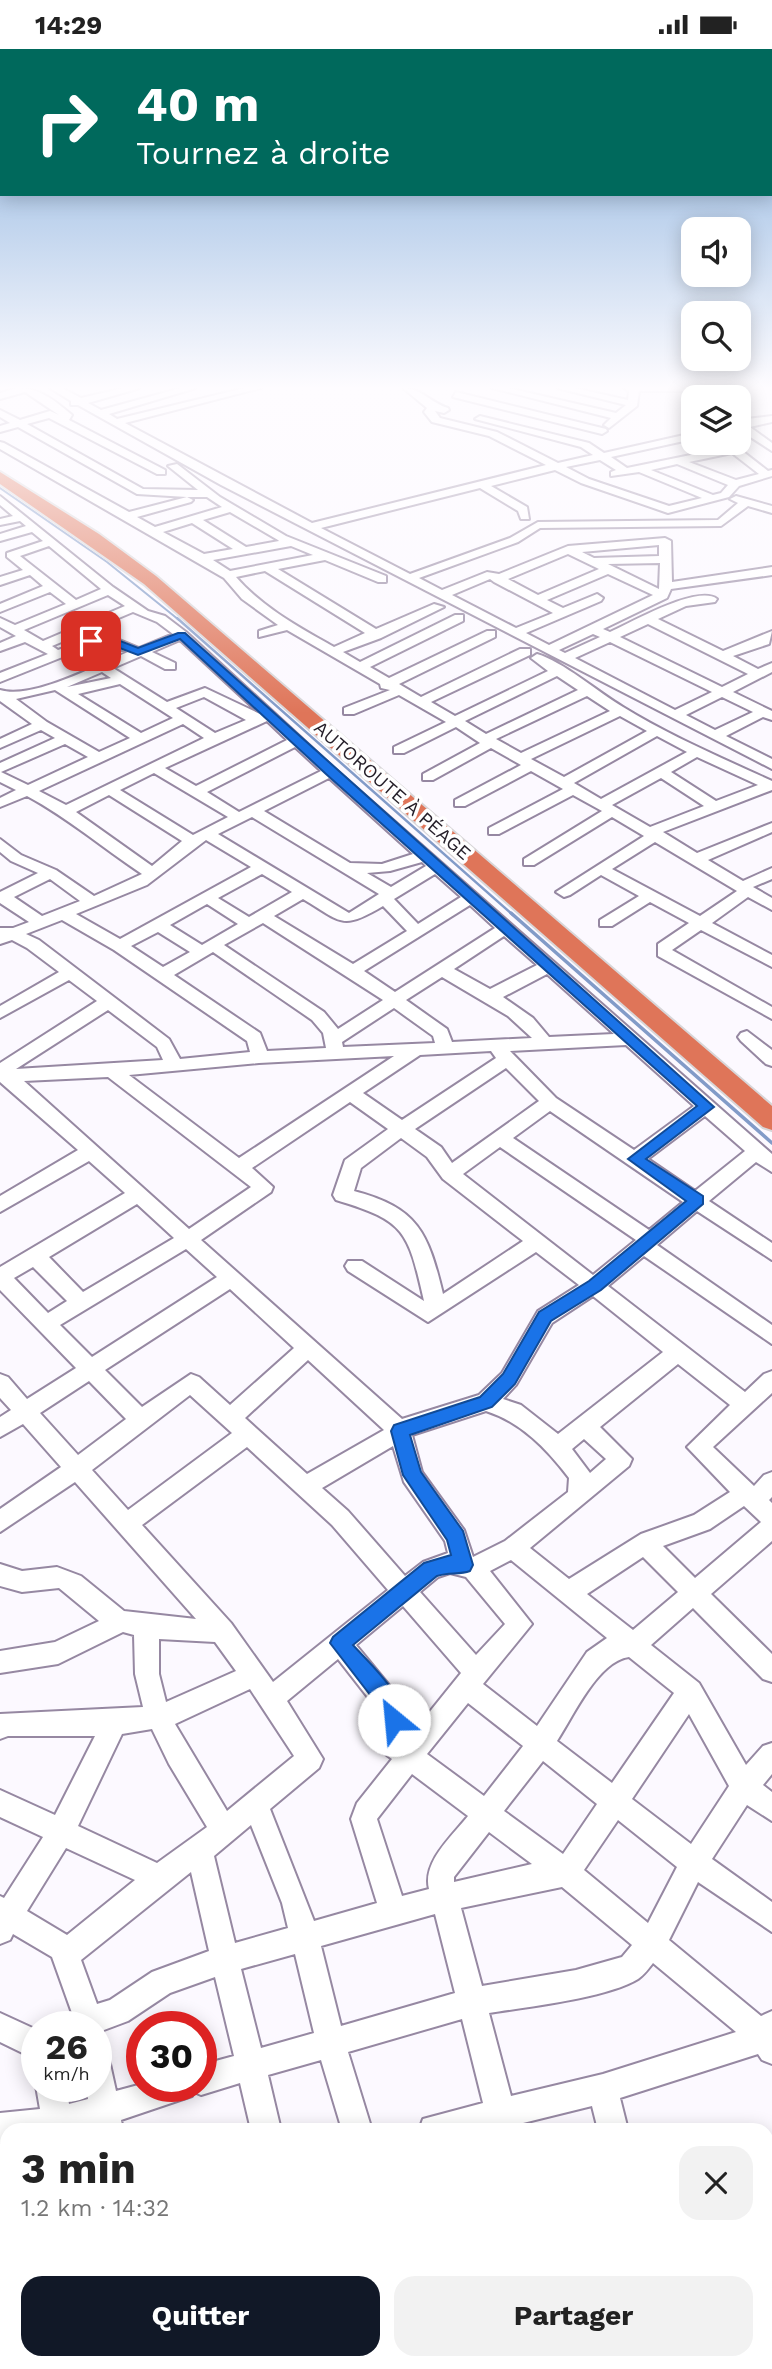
<!DOCTYPE html>
<html lang="fr">
<meta charset="utf-8">
<style>
body{margin:0;font-family:"Work Sans",sans-serif;background:#f2f2f2;color:#222;height:100vh;display:flex;flex-direction:column;font-size:26px;white-space:nowrap}
*{box-sizing:border-box;margin:0}
p{font-size:23px;color:#767676}
.icon{flex:none;width:38px;height:38px;fill:none;stroke:currentColor;stroke-width:2;stroke-linecap:round;stroke-linejoin:round}
.map{position:relative;flex:1;overflow:hidden}
.panel{position:absolute;left:0px;top:2074px;width:774px;height:247px;display:flex;flex-direction:column;background:#fff;border-radius:21px 21px 0 0;box-shadow:0 4px 18px #0003}
.panel>*{flex:none}
.guide{position:absolute;left:0px;top:0px;width:774px;height:147px;box-shadow:0 4px 18px #0003;background:#00695c;color:#fff;overflow:hidden}
.tools{position:absolute;left:681px;top:168px;display:grid;gap:14px}
.tools a{display:grid;place-items:center;width:70px;height:70px;border-radius:14px;background:#fff;box-shadow:0 4px 18px #0003;font-size:35px}
.speed{position:absolute;left:21px;top:1962px;display:flex;gap:14px;font-size:35px;font-weight:700;text-align:center}
.speed>*{display:grid;place-content:center;width:91px;height:91px;border-radius:50%;background:#fff;box-shadow:0 4px 18px #0003;line-height:1}
.speed small{font-size:18px;font-weight:400}
.speed .limit{border:10px solid #d22;background:#fff;color:#111}
.pin{position:absolute;display:grid;place-items:center;width:60px;height:60px;color:#fff;margin:-30px;border-radius:14px;box-shadow:0 4px 10px #0006}
.me{position:absolute;width:77px;margin:-38px;rotate:332deg;stroke-linejoin:round;filter:drop-shadow(0 0 5px #0008)}
.turn{display:flex;align-items:center;gap:24px;height:147px;padding:0 21px;font-size:32px}
.turn .icon{width:91px;height:91px;stroke-width:2.5}
.turn b{display:block;font-size:49px;line-height:60px}
.round{display:grid;place-items:center;flex:none;width:74px;height:74px;border-radius:21px;background:#f2f2f2}
.headline{display:flex;align-items:center;justify-content:space-between;height:119px;padding:0 21px}
h1{font-size:42px;font-weight:700;line-height:52px}
.action{display:flex;gap:14px;margin-top:auto;padding:14px 21px}
.action a{flex:1;height:80px;border-radius:21px;background:#111827;color:#fff;font-size:28px;font-weight:700;line-height:80px;text-align:center}
.action a+a{background:#f2f2f2;color:#222}
.status{display:flex;justify-content:space-between;align-items:center;height:49px;padding:0 35px;background:#fff;direction:ltr}
.status svg{height:19px;fill:currentColor}
.map>svg:first-child{display:block}
</style>
<div class="status"><b>14:29</b><svg viewBox="0 0 49 12"><path d="M0 12V9h3v3zM5 12V6h3v6zM10 12V3h3v9zM15 12V0h3v12zM26 1h20v11H26zM47 4h2v5h-2z"/></svg></div>
<div class="map">
<svg width="772" height="2320" viewBox="0 0 772 2320">
<rect width="100%" height="100%" fill="#fcf9ff"/>
<g fill="none" stroke-linecap="round" stroke-linejoin="round">
<path stroke="#829bc8" stroke-width="2" d="M0,439l107,74 72,58"/>
<path stroke="#829bc8" stroke-width="2.5" d="M177,569l336,297"/>
<path stroke="#829bc8" stroke-width="3.5" d="M511,864l261,230"/>
<g stroke="#9688a2" stroke-width="4">
<path id="minor" d="M17,339c23,0 37,12 55,27l-3,5 96,50v4h-8l-108,-56 -22,6 116,65 55,1 -30,-24 9,-2 43,33 66,39 100,40v6h-8l-53,-22 -47,9 98,60 58,-25 10,3 -63,31 -38,14 17,10 95,-47h8v6l-93,46 19,11 98,-47h8v6l-96,47 22,13 99,-48h10v6l-99,47 24,14 93,-45 -17,-13 6,-4c25,7 61,38 86,53 47,29 99,51 149,74v9l-109,42 34,21 75,-30v9l-64,28 35,21 29,-13v11l-19,8 19,11v12l-24,-13 -36,26 60,32v12l-71,-37 -29,20 100,57v12l-114,-63v-12l31,-21 -39,-21 -38,24h-12v-6l39,-24 -38,-21 -31,20 -6,2 -8,-5 88,-56 -32,-19 -78,48h-10v-6l78,-48 -29,-16 -74,39h-10v-6l74,-39 -32,-18 -66,35h-10v-6l66,-35 -30,-17 -58,32h-10v-6l57,-31 -24,-16 -52,26h-10v-6l52,-25 -47,-27 -45,19h-10v-6l46,-18 -9,-2 -1,-4 -93,-54 -28,7v-6l19,-6 -36,-26 -18,-21 -224,-129v-7l4,1 125,69 58,-15 -50,-3 -119,-67 -18,5v-6l10,-3 -10,-6v-7l20,10 30,-9 9,4 -34,-23 -25,7v-6zM187,448h20l15,10 -67,20 -18,-10 54,-15 2,-2zM230,463l48,28 1,1 -33,6 -43,-27zM192,474l41,26 -29,5 -41,-22zM291,497l22,9 -83,16 -17,-11zM265,522l100,62 -31,14c-35,-20 -71,-39 -98,-70zM557,627l21,14 -92,44 -21,-13zM587,647l23,15 -89,42 -25,-14zM620,667l27,15 -83,46 -33,-18zM657,687l30,16 -86,47 -27,-16zM697,708l61,28 -42,16 -45,-29zM661,729l43,28 -54,21 -38,-22zM655,793l82,49 -37,25 -88,-47z
M50,339h12l19,10 43,-10h16l-52,15 13,7 80,-22h15l-87,26 8,5 128,-31h16l-136,35 187,100 234,-58 -57,-29 -57,-14 -8,-10 3,-4 -24,-20c18,0 28,15 45,20l1,2 -5,3 -9,-2 5,7 57,14 61,31 35,-8 -12,-8 -106,-28 5,-3 109,27 15,10 89,-20v6l-82,18 16,11 98,-20 -4,-5h11l36,28 4,-1v6l-33,10 -10,11 -61,16 -87,-30 -26,-13 -64,16 36,21 2,12h-8l-3,-8 -38,-23 -159,40 89,46 100,-36 28,-16 180,-2 20,-17 -8,-4 6,-3 36,10v7l-24,-7 -27,20 -181,2 -22,14 -99,36 23,12 45,-18 12,2 69,-28 97,-8 6,3 1,41 100,-15v8l-101,14 -4,9 -64,31 7,3c21,-9 88,-48 107,-33l-2,3 -29,4 -28,13 65,32 49,-20 -3,13 -36,12 25,13 14,-6v9l-39,20 39,19v9l-9,-3 -37,19 46,23v10l-551,-284 -143,-80h-7v-4zM732,404l27,21 -23,6 -47,-18zM600,411l16,10 -5,2v4l28,-4 63,26 -33,8 -80,-27 -23,-12zM677,415l51,21 -7,8 -8,2 -62,-25zM659,496v11l-65,2 -12,-6zM568,505l31,15 -61,26 -30,-16zM660,514l-1,26 -51,-25zM608,525l45,21 -104,50 -23,-12 75,-32 2,-3 -6,-4 -34,14 -16,-8zM490,530l4,3 59,31 -37,15 -64,-33zM648,575l100,50 -26,13 -102,-50zM593,585l7,3 -35,16 -6,-3zM610,593l102,50 -37,18 -100,-52zM722,648l31,15 -38,18 -29,-15z
M492,339h16l108,25 10,-8 -69,-17h17l54,12 1,-9 -5,-3h76l-5,3h-56l-2,15 -28,22 -5,-3 7,-7z
M456,343l150,37 1,2 -5,3 -149,-37z
M772,367v6l-22,5 22,16v8l-34,-22v-9z
M0,447l113,91 35,24 17,5 21,16 149,137 437,385v18l-16,-10 -47,39 63,42v17l-75,-49 -40,34 115,80v19l-128,-88 -36,30 137,106 19,-18 8,-3v22l-59,54 41,39 10,-11 8,-3v25l-3,3 3,3v38l-61,53 61,60v28l-9,-3 -70,-71 -42,37 48,38 47,82 17,-19 9,-3v31l-9,11 9,7v29l-25,-16 -35,54 60,43v30l-74,-50 -29,58 92,76 11,-5v53l-10,-4 -4,-6 -138,44 8,32h-30l-6,-24 -77,19v5h-96l4,-11 60,-16 -21,-84 -114,33 24,78h-30l-21,-70 -53,15 13,55h-30l-11,-47 -39,12 -7,-3 -2,4 -71,24 2,10h-116v12l-7,1v-30l40,-4 -4,-23 1,-1 29,1 3,18 19,-5 -2,-13h10v-44l10,4 10,45 26,-7 59,2v-21l33,-9 -19,-79 -45,16 -42,28 -24,9 -8,9v-12h-19l-25,-70 -39,-23 -3,6 -10,4v-48l4,2 39,-61 -43,-20v-27l55,25 40,-79h-87l-8,3v-25l143,-7 -8,-33 -1,-39 -11,-3 -65,32 -58,9v-22l55,-9 44,-21 -40,-33 -37,4 -22,-6v-22l22,7 35,-4 24,9 43,35 72,8 -121,-137 -75,50v-23l61,-42 -38,-43 -23,13v-20l11,-7 -11,-12v-24l8,3 19,22 49,-31 -76,-78v-23l125,-74 -36,-32 -89,51v-16l78,-46 -78,-68v-19l97,-62 -28,-21 -69,38v-12l59,-34 -32,-24 -15,-8 -12,4v-16h13l16,-6 -29,-19v-11l38,-19 -27,-12 -11,-9v-13l21,16 35,15 38,26 48,-22c-39,-26 -74,-56 -115,-78l-27,11v-9l16,-8 -16,-8v-19l55,-25 -14,-8 -41,18v-9l32,-15 -32,-23v-11c32,10 97,-25 128,-38l-28,-10 -100,40v-9l48,-19 -23,-12 -25,9v-8l16,-7 -16,-9v-9l15,7 51,-21 -16,-12 -50,20v-8l43,-18 -13,-11 -30,10v-8l23,-7 -16,-13v-4l36,-12 -11,-9 -32,9v-7l26,-8 -6,-5 -20,4v-6l13,-3 -13,-11zM49,497l52,43 -25,11 -56,-44zM108,546l17,11 -82,35 -19,-11zM133,563l24,10 16,12 -34,14 -34,-14 -47,16 -6,-4zM180,591l80,74 -55,-26 -38,14 -54,-34 28,-12 24,13h10v-6l-23,-11zM102,623l9,6 -44,9zM120,635l53,34 -32,15 -63,-39zM55,641l75,48 -31,14 -52,-30 -31,-23zM204,648l42,23 -31,13 -39,-25zM267,672l20,19 -91,46 -31,-18zM183,675l21,14 -138,67 -27,-14zM65,695l23,13 -60,28 -27,-13zM295,698l26,24 -82,41 -32,-20zM154,724l74,44 -35,18 -73,-45zM329,729l84,76 -31,10 -32,-1 -86,-52zM109,746l73,46 -30,25 -76,-54zM252,768l127,77 -30,19 -131,-79zM206,791l45,27 -131,72 -44,-25 71,-29zM422,813l4,4 -35,21 -24,-14 23,-2zM262,825l30,18 -43,25 -31,-19zM435,825l26,23 -43,27 -24,-25zM50,830l30,22 -38,15 -28,-19zM303,850c39,23 38,32 80,7l24,25 -54,33 -79,-48zM207,855l31,20 -36,21 -32,-20zM470,856l25,23 -100,64 -31,-21zM62,871l52,30 133,91 3,11 -70,7 -11,-20 -130,-99 -13,-6zM263,874l120,77 -45,29 -14,-17 -100,-67zM158,883l32,20 -27,15 -32,-21zM504,887l33,29 -47,24 -36,-20zM213,903l99,68 11,13 3,15 -59,3 -7,-18 -86,-58zM547,925l67,60 -65,3 -16,-19 -30,-21zM442,928l66,39 24,22 -80,4 -5,-13 -41,-29zM394,959l39,28 2,7 -92,4 -1,-5zM108,961l49,37 6,13 -147,9zM626,996l68,61 -60,44 -78,-52 -46,-47zM491,1002l5,7 -94,62 -39,-27 57,-38zM394,1007l-155,102 -110,-83 130,-12zM506,1019l33,33 -87,62 -11,-16 -26,-18zM108,1028l143,110 -62,42 -165,-148zM350,1053l38,27 -43,31 -12,35 3,5c70,21 72,31 88,101l-62,-40h-14l-3,5 3,5 80,51 108,-70 43,33 -41,26 -36,62 -23,22 -77,24 -201,-179 70,-48 2,-5 -21,-19zM550,1062l133,91 -34,28 -136,-92zM705,1067l40,35 -50,40 -47,-32zM401,1089l26,19 16,22 80,62 -80,53c-15,-62 -25,-86 -89,-103l7,-23zM500,1098l136,93 -43,35 -130,-101zM137,1155l37,34 -91,54 -34,-35zM186,1200l31,28 -125,80 -32,-32zM33,1218l34,34 -19,12 -34,-35zM230,1240l64,59 -64,57 -31,-28 -8,-3 -49,33 -37,-37zM593,1247l70,56 -105,82 -37,-29 -18,-6 13,-14 36,-62zM308,1311l76,70 -77,44 -62,-56zM678,1315l52,41 -43,42 43,45 -36,23 -53,19 -72,45 -39,-31 99,-82 3,-7 -32,-32zM89,1332l37,38 -48,36 -38,-42zM190,1346l42,38 -104,77 -36,-40zM486,1362c35,11 61,38 83,67l-1,14 -63,49 -32,16 -9,-27 -42,-58 -10,-37zM584,1390l22,20 -16,14 -18,-24zM393,1397l11,36 41,59 3,12 -25,9 -18,14 -57,-65 -26,-23zM247,1398l85,78 56,65 -115,92 -42,-59 -89,-98zM744,1457l17,16 -66,56 -32,-32 47,-17zM643,1508l35,35 -45,38 -46,-36zM511,1511l96,78 -20,14 -50,74 -54,-42 49,-60 -42,-53zM450,1524l16,4 39,47 -29,31 -56,-63 18,-15zM403,1557l58,67 -54,67 -8,-7 8,-13 -4,-18 -47,-57zM159,1590l56,3 21,29 -70,31 -7,-28zM629,1608l45,36 -62,90 -55,-42c17,-26 41,-80 72,-84zM338,1610l43,55 -10,19 6,15 15,11 -35,44 -6,16 26,84 -63,18 -44,-112 49,-41 4,-9 -36,-58zM250,1640l44,67 -67,55 -52,-87zM468,1654l55,43 -39,50 -57,-42zM689,1665l40,72 -38,58 -59,-45zM152,1680l17,35 38,63 -50,36 -79,-37 44,-92zM543,1712l54,43 -34,50 -59,-43zM412,1725l56,42c-15,19 -46,46 -39,73l-27,7 -25,-77zM618,1771l59,47 -29,56 -64,-53zM251,1776l31,78 6,25 -53,15 -21,-87zM489,1783l43,32 -78,18v-5zM66,1799l69,32 -68,55 -40,-24zM191,1823l18,79 -57,21 -42,28 -13,4 -16,-44zM562,1838l70,58 -10,12 -46,13 -94,16 -21,-78zM435,1865l20,79 -114,33 -20,-80zM295,1905l19,79 -53,15 -20,-79zM653,1914l83,69 -133,42 -92,22 -22,-83c38,-6 118,-15 149,-34 6,-4 11,-11 15,-16z
M747,982l25,19v16l-6,-2 -25,-23 -3,-4 3,-4z
M0,1964l37,17v30l-37,-18z
M0,2196l7,1v32l-7,-1z
M772,2255v34l-6,2v-34z
M65,2314h35l2,6h-35z
M191,2314h32l1,6h-32z
M293,2314h32v6h-32z
M365,2314h32l-2,6h-32z
M441,2314h32l-1,6h-32z
M568,2314h32l1,6h-32z
M712,2314h33l2,6h-33z"/>
</g>
<g stroke="#d8d6d8" stroke-width="4">
<path id="highway" d="M0,423l99,62 57,42 616,530v24l-9,-3 -619,-543 -144,-100z"/>
</g>
<use href="#minor" fill="#fff" fill-rule="evenodd"/>
<use href="#highway" fill="#df7559" fill-rule="evenodd"/>
</g>
<linearGradient id="sky" x2="0" y2="1"><stop stop-color="#7faadb"/><stop offset="0.51" stop-color="#fefcff"/><stop offset="1" stop-color="#fefcff" stop-opacity="0"/></linearGradient>
<rect width="772" height="664" fill="url(#sky)"/>
<path fill="#1a73e8" stroke="#114b97" stroke-width="2" d="M178,584h7l529,474 -68,52 57,37v8l-102,86 -50,31 -36,63 -23,23 -82,28 11,37 42,59 10,34 -3,6c-11,4 -21,1 -33,5l-84,69c17,19 59,56 48,82l-7,3 -8,-3 -2,-14 -54,-70 3,-6 91,-74 27,-8 -4,-15 -44,-65 -12,-44 3,-6 86,-28 23,-23 36,-62 50,-31 97,-80 -58,-42 69,-53 -371,-332 -146,-135 -42,16 -34,-13 -13,2 -5,-3 19,-6 33,13z"/>
<g text-anchor="middle" stroke-width="7" stroke-linejoin="round" paint-order="stroke">
<g font-size="19" fill="#241e28" stroke="#fff">
<text transform="translate(393 741) rotate(41)" y="7">AUTOROUTE À PÉAGE</text>
</g>
</g>
</svg>
<div class="tools">
<a><svg class="icon" aria-label="sound" viewBox="0 0 24 24"><path d="M4 9h4l5-4v14l-5-4H4zM17 9q2 3 0 6"/></svg></a>
<a><svg class="icon" aria-label="search" viewBox="0 0 24 24"><circle cx="10" cy="10" r="6"/><path d="M15 15l6 6"/></svg></a>
<a><svg class="icon" aria-label="layers" viewBox="0 0 24 24"><path d="M12 4l9 5-9 5-9-5zM3 14l9 5 9-5"/></svg></a>
</div>
<div class="speed"><div>26<small>km/h</small></div><div class="limit">30</div></div>
<div class="pin" style="left:91px;top:592px;background:#d93025"><svg class="icon" aria-label="arrive" viewBox="0 0 24 24"><path d="M6 21V4h12l-3 4 3 4H6"/></svg></div>
<svg class="me" style="left:394px;top:1671px" viewBox="-20 -20 40 40"><circle r="19" fill="#fff"/><path d="M0-13L10 11 0 6-10 11z" fill="#1a73e8"/></svg>
<div class="guide">
<div class="turn"><svg class="icon" aria-label="right" viewBox="0 0 24 24"><path d="M7 20v-9h11M14 6l5 5-5 5"/></svg><div><b>40 m</b>Tournez à droite</div></div>
</div>
<section class="panel">
<div class="headline"><div><h1>3 min</h1><p>1.2 km · 14:32</p></div><a class="round"><svg class="icon" aria-label="close" viewBox="0 0 24 24"><path d="M6 6l12 12M18 6L6 18"/></svg></a></div>
<div class="action"><a>Quitter</a><a>Partager</a></div>
</section>
</div>
